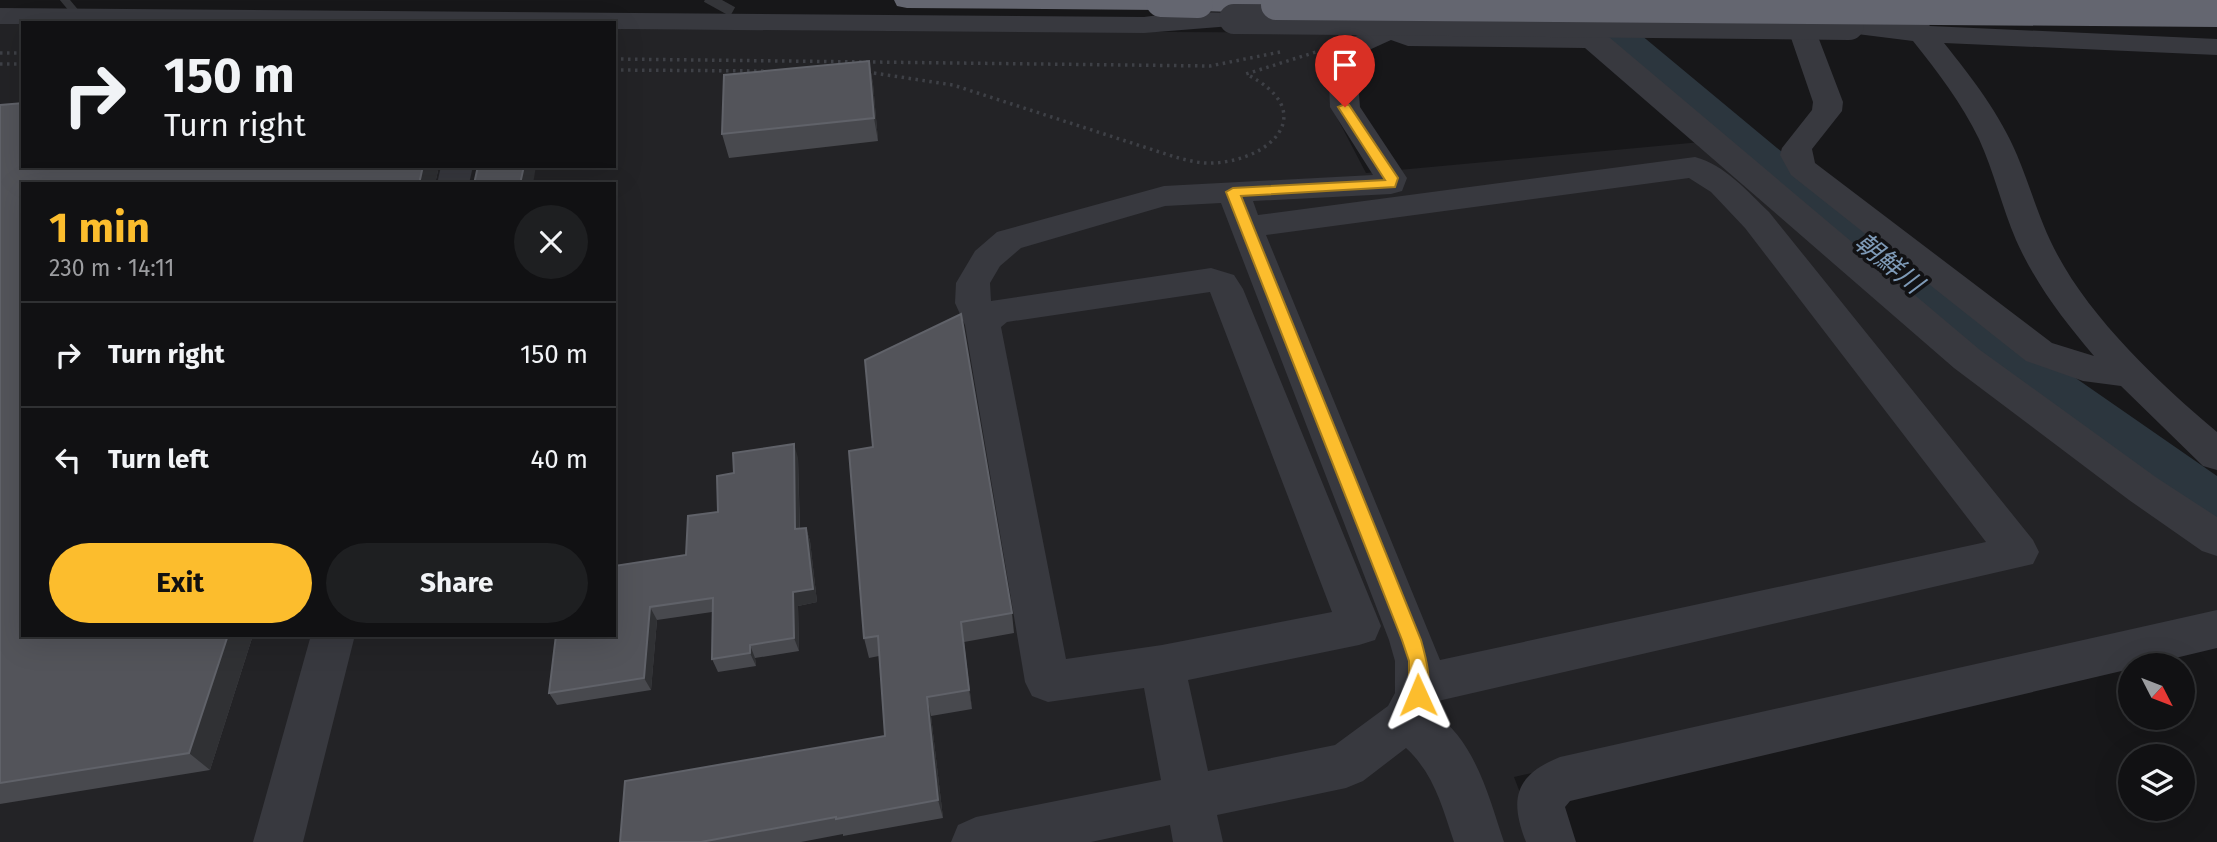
<!DOCTYPE html>
<meta charset="utf-8">
<style>
body{margin:0;font-family:"Fira Sans","Noto Sans JP",sans-serif;background:#1e1f21;color:#f1f3f6;height:100vh;display:flex;flex-direction:column;font-size:26px;white-space:nowrap}
*{box-sizing:border-box;margin:0}
p{font-size:23px;color:#9c9da0}
.icon{flex:none;width:38px;height:38px;fill:none;stroke:currentColor;stroke-width:2;stroke-linecap:round;stroke-linejoin:round}
.map{position:relative;flex:1;overflow:hidden}
.side{position:absolute;left:21px;top:182px;width:595px;height:455px;display:flex;flex-direction:column;background:#111113;border-radius:0px;box-shadow:0 7px 28px #0002,0 0 0 2px #303133}
.side>*{flex:none}
.hud{position:absolute;left:21px;top:21px;width:595px;height:147px;border-radius:0px;box-shadow:0 7px 28px #0002,0 0 0 2px #303133;background:#111113;color:#f1f3f6;overflow:hidden}
.needle{width:46px;rotate:132deg}
.controls{position:absolute;left:2118px;top:653px;display:grid;gap:14px}
.controls a{display:grid;place-items:center;width:77px;height:77px;border-radius:50%;background:#111113;box-shadow:0 7px 28px #0002,0 0 0 2px #303133;font-size:35px}
.pin{position:absolute;display:grid;place-items:center;width:60px;height:60px;color:#fff;margin:-72px -30px;border-radius:50% 50% 50% 0;rotate:-45deg;box-shadow:0 0 7px #0007}
.pin .icon{rotate:45deg}
.me{position:absolute;width:77px;margin:-38px;rotate:359deg;stroke-linejoin:round;filter:drop-shadow(0 0 5px #0008)}
.turn{display:flex;align-items:center;gap:24px;height:147px;padding:0 28px;font-size:32px}
.turn .icon{width:91px;height:91px;stroke-width:2.5}
.turn b{display:block;font-size:49px;line-height:60px}
.round{display:grid;place-items:center;flex:none;width:74px;height:74px;border-radius:37px;background:#1e1f21}
.overview{display:flex;align-items:center;justify-content:space-between;height:119px;padding:0 28px}
h1{font-size:42px;font-weight:700;line-height:52px;color:#fcbd2d}
.cta{display:flex;gap:14px;margin-top:auto;padding:14px 28px}
.cta a{flex:1;height:80px;border-radius:42px;background:#fcbd2d;color:#111;font-size:28px;font-weight:700;line-height:80px;text-align:center}
.cta a+a{background:#1e1f21;color:#f1f3f6}
ul{padding:0;list-style:none}
li{display:flex;align-items:center;gap:21px;height:105px;padding:0 28px;border-top:2px solid #303133}
li div{flex:1}
li b{display:block;font-size:26px}
li em{font-style:normal}
.map>svg:first-child{display:block}
</style>
<div class="map">
<svg width="2217" height="842" viewBox="0 0 2217 842">
<rect width="100%" height="100%" fill="#171719"/>
<path fill="#232326" fill-rule="evenodd" d="M0,23h23v143h591v-137l753,4 -36,18 2,59 33,63 335,-31 516,406v71l-703,158 25,65h-1539zM23,184h591v451h-591z"/>
<g fill="none" stroke-linecap="round" stroke-linejoin="round">
<path fill="#2c363e" fill-rule="evenodd" d="M1555,0h44l178,148 244,192 196,136v55l-21,-7 -213,-156 -238,-200 -184,-160z"/>
<path stroke="#343539" stroke-width="30" stroke-dasharray="30 15" stroke-linecap="butt" d="M64,5l6,-5
M717,9l5,-9"/>
<path stroke="#3e4046" stroke-width="3.5" stroke-dasharray="2.5 4.5" stroke-linecap="butt" d="M0,53h23
M614,59l596,7 70,-14
M0,64h23
M614,70l153,1
M867,72l86,13 222,72c12,3 25,7 38,6 60,-3 107,-52 33,-89l70,-22"/>
<path fill="#38393f" fill-rule="evenodd" d="M1168,0h26l1,12 49,1 4,6 -4,6 -100,8 -530,-4v-6l-614,1v-16l1144,9 23,-3z
M1383,0l9,2 11,23 10,5 154,1 -30,-30 28,-1 415,350 177,128 60,39v39l-15,-5 -73,-51 -175,-132 -369,-320 -177,-2 -17,-6 -33,15 -2,4 4,48 47,71 -5,13 -11,3 -138,7 5,14 437,-58c30,8 52,34 74,55l264,328 6,12 -6,12 -595,137 -5,12c42,26 56,85 71,129h-50c-12,-36 -20,-68 -48,-94l-43,33 -17,7 -129,27 6,27h-50l-3,-17 -79,17h-140l7,-17 18,-8 185,-37 -17,-92 -96,14 -16,-6 -7,-14 -60,-357 -10,-22 1,-20 19,-32 22,-19 167,-46 209,-11 -43,-68 -2,-48 9,-15 39,-17 -8,-19 4,-6zM1689,178l22,14 34,36 241,314 -546,118 -174,-425zM1221,203l168,437 6,21v32l-7,13 -53,39 -127,26 -20,-91 171,-35 16,-5 6,-14 -138,-337 -9,-14 -23,-7 -220,33 -1,-18 10,-17 21,-18 144,-42zM1210,292l122,320 -170,33 -96,14 -65,-332 6,-5z
M1778,0h26l39,102 -1,9 -30,38 3,14 237,180 42,13c-30,-35 -59,-73 -78,-116 -14,-33 -22,-68 -37,-101 -17,-35 -41,-67 -66,-98l-64,-8 -10,-2 -4,-6 4,-6 10,-2 49,6 -17,-23h27l22,26 287,13v16l-273,-12c28,35 56,71 73,112 14,33 23,68 40,99 35,66 103,130 160,178v38l-14,-4 -82,-80 -38,-5 -57,-20 -235,-186 -11,-20 2,-7 30,-38 1,-8z
M441,166h32l-4,18h-32z
M2217,610v38l-71,17h-16v4l-560,132 -5,6 11,35h-50c-17,-43 -11,-67 34,-85z
M311,635h44l-52,207h-50z"/>
<path fill="#646670" fill-rule="evenodd" d="M894,0h279l1,2 -3,6 -10,2 -254,-2 -10,-2z
M1187,0h99l4,5 -4,6 -10,2 -78,-2 -10,-2 -3,-6z"/>
<path stroke="#38393f" stroke-width="30" d="M1234,19l615,6"/>
<path stroke="#646670" stroke-width="30" d="M1161,2l37,1
M1276,5l941,7"/>
</g>
<path fill="#48494e" d="M869,61l4,23 5,57 -149,17 -7,-24z
M0,105l23,61h416l-4,18h-412l230,451 -43,135 -210,34z
M798,458l2,71 6,-1 4,13 7,61 -19,4 1,45 -44,7 1,8 -38,6 -6,-13v-47l-55,8 -6,70 -94,15 -8,-12 137,-138 32,-43 16,-39z
M1012,613l2,20 -50,9 8,67 -41,7 12,102 -100,18v-2l-42,8h-181l265,-106 -6,-80 -10,2 -5,-20z"/>
<path fill="#303134" d="M869,61l4,23 5,57 -4,-23z
M423,166h16l-4,18h-16z
M524,166h12l-3,18h-13z
M794,444l4,14 2,85 -5,-14z
M806,528l4,13 7,61 -19,4 1,45 -5,-13 -1,-46z
M650,607l7,13 -6,70 -7,-12z
M961,622l3,20 8,67 -3,-19z
M228,635h25l-43,135 -21,-17z
M750,645l5,13 1,8 -6,-13z
M927,697l4,19 12,102 -5,-18z"/>
<path fill="#53545a" stroke="#606269" stroke-width="2" d="M869,61l5,57 -152,16 2,-59z
M23,103v63h400l-4,18h-396v451h205l-39,118 -189,30v-678z
M478,166h46l-4,18h-46z
M961,314l51,299 -51,9 8,68 -42,7 11,103 -102,19v-2l-135,25h-81l5,-61 260,-45 -7,-100 -14,2 -15,-187 24,-4 -8,-87z
M794,444l1,85 11,-1 7,61 -20,3 1,46 -44,7v8l-38,6 1,-61 -63,9 -6,71 -95,15 7,-58h58v-69l72,-11 2,-39 30,-4 -1,-36 17,-3 -1,-20z"/>
<path fill="#fcbd2d" stroke="#a47b1d" stroke-width="2" d="M1345,104l4,1 49,73 -3,9 -154,9 180,444c5,18 12,43 4,61l-7,3 -7,-3 -2,-6v-34l-7,-21 -176,-448 7,-4 152,-8 -47,-73z"/>
<g text-anchor="middle" stroke-width="7" stroke-linejoin="round" paint-order="stroke">
<g font-size="26" font-style="italic" fill="#7e9ab7" stroke="#121214">
<text transform="translate(1889 263) rotate(39)" y="9">朝鮮川</text>
</g>
</g>
</svg>
<div class="controls">
<a><svg class="needle" viewBox="-14 -14 28 28"><path d="M0-13l5 13h-10z" fill="#e53935"/><path d="M0 13l5-13h-10z" fill="#9c9da0"/></svg></a>
<a><svg class="icon" aria-label="layers" viewBox="0 0 24 24"><path d="M12 4l9 5-9 5-9-5zM3 14l9 5 9-5"/></svg></a>
</div>
<div class="pin" style="left:1345px;top:107px;background:#d93025"><svg class="icon" aria-label="arrive" viewBox="0 0 24 24"><path d="M6 21V4h12l-3 4 3 4H6"/></svg></div>
<svg class="me" style="left:1418px;top:695px" viewBox="-20 -20 40 40"><path d="M0-17L14 15 0 8-14 15z" fill="#fcbd2d" stroke="#fff" stroke-width="4"/></svg>
<div class="hud">
<div class="turn"><svg class="icon" aria-label="right" viewBox="0 0 24 24"><path d="M7 20v-9h11M14 6l5 5-5 5"/></svg><div><b>150 m</b>Turn right</div></div>
</div>
<section class="side">
<div class="overview"><div><h1>1 min</h1><p>230 m · 14:11</p></div><a class="round"><svg class="icon" aria-label="close" viewBox="0 0 24 24"><path d="M6 6l12 12M18 6L6 18"/></svg></a></div>
<ul>
<li><svg class="icon" aria-label="right" viewBox="0 0 24 24"><path d="M7 20v-9h11M14 6l5 5-5 5"/></svg><div><b>Turn right</b></div><em>150 m</em></li>
<li><svg class="icon" aria-label="left" viewBox="0 0 24 24"><path d="M17 20v-9H6M10 6l-5 5 5 5"/></svg><div><b>Turn left</b></div><em>40 m</em></li>
</ul>
<div class="cta"><a>Exit</a><a>Share</a></div>
</section>
</div>
